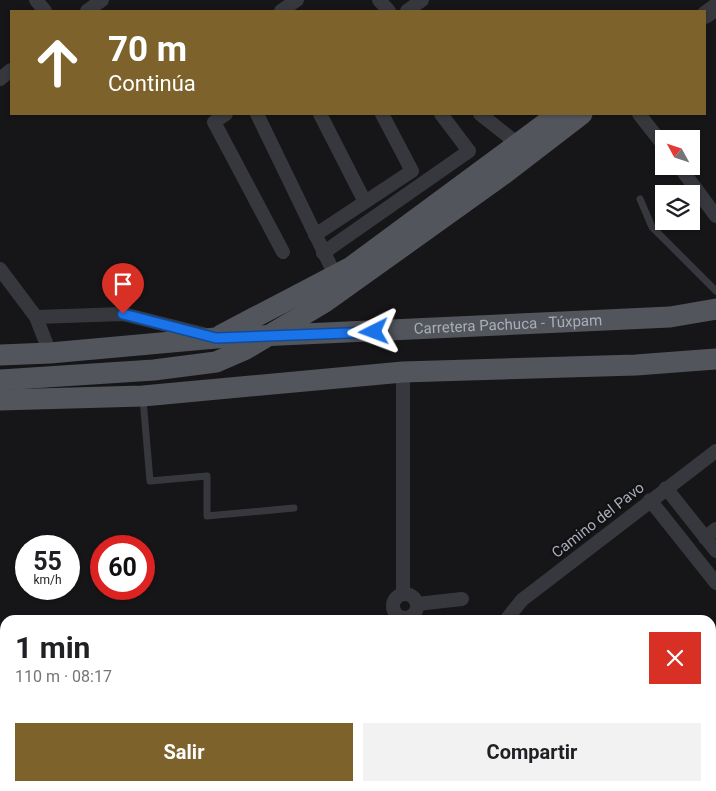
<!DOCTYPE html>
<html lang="es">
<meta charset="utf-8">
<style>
body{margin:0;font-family:Roboto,sans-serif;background:#f2f2f2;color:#202124;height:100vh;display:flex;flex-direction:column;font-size:19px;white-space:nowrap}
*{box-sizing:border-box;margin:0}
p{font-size:16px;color:#757577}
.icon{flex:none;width:28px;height:28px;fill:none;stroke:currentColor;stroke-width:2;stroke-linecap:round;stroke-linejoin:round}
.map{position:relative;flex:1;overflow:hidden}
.sheet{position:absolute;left:0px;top:615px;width:716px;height:176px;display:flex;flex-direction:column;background:#fff;border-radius:15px 15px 0 0;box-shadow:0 1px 4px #0004}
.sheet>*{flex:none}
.top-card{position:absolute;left:10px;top:10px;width:696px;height:105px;border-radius:0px;box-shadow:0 1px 4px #0004;background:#7e622b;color:#fff;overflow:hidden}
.needle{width:32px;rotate:310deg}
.buttons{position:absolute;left:655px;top:130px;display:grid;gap:10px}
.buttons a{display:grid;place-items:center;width:45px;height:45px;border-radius:0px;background:#fff;box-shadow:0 1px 4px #0004;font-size:25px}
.speed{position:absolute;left:15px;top:535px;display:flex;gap:10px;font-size:25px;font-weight:700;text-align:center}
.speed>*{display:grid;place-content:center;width:65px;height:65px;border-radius:50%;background:#fff;box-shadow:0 1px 4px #0004;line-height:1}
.speed small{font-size:12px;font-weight:400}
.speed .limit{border:8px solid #d22;background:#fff;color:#111}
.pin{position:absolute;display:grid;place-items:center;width:42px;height:42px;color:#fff;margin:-51px -21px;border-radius:50% 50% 50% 0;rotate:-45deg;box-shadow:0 0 5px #0007}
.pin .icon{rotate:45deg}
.me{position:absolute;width:55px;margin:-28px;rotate:267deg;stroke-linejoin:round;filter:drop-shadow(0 0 4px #0008)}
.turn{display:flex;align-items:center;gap:18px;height:105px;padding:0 15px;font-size:22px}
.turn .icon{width:65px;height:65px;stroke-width:2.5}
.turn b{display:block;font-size:35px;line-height:42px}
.round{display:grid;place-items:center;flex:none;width:52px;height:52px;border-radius:0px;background:#f2f2f2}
.summary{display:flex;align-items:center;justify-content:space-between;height:85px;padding:0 15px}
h1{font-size:30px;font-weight:700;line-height:38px}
.action{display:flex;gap:10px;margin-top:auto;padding:10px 15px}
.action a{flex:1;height:58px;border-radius:0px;background:#7e622b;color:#fff;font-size:20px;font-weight:700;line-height:58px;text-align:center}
.action a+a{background:#f2f2f2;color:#202124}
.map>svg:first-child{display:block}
</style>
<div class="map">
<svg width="716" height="791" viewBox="0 0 716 791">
<rect width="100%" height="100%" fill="#161618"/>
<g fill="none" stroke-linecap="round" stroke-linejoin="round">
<path stroke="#37383d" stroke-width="7" d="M640,199l12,28 64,64
M143,399l7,82 57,-5v40l87,-8"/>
<path stroke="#37383d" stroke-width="14" d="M36,0l9,11
M379,0l10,11
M87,11l15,-11
M281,11l16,-11
M407,11l15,-11
M0,79l11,-9
M226,114l-12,8 69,130
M257,114l78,161
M320,114l45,88
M480,114l38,30
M639,114l25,32
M679,166l37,50
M315,235l97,-64 -30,-57
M323,253l146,-102 -28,-37
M0,269l36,48 14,36
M36,317l87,-3 80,20
M403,372v222
M666,488l50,63
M650,500l66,83
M705,538l11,-9
M393 606a12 12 0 1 1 24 0a12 12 0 1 1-24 0Z
M417,604l45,-5
M506,620l16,-20 194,-149
M711,687l5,-5
M370,791l4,-5
M606,791l5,-5"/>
<path stroke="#37383d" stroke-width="18" d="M705,15l11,-8"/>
<g stroke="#53555c" stroke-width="21">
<path d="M221,335l130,-68 207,-153"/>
<path id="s1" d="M0,355l50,-2 166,-15 454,-21 46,-8"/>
<path d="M0,400l143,-4 260,-24 233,-7 80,-6"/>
</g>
<path stroke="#53555c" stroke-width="21" d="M0,380l154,-10 62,-8 30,-13 79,-47 179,-128 78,-60"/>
</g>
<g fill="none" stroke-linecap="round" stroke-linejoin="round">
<g stroke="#114b97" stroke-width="12">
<path id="route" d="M123,314l93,24 158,-6"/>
</g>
<use href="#route" stroke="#1a73e8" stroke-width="9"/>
</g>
<g text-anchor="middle" stroke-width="4.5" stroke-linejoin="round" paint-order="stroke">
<g font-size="15" fill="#a8adb8" stroke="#111113">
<text dy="5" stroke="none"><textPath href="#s1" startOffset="509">Carretera Pachuca - Túxpam</textPath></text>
<text transform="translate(598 520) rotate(-38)" y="5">Camino del Pavo</text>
</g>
</g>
</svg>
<div class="buttons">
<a><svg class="needle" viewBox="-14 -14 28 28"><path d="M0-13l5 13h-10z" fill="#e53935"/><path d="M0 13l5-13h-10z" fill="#757577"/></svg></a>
<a><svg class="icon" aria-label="layers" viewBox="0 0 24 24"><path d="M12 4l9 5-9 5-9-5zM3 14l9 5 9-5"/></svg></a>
</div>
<div class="speed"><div>55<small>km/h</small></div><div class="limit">60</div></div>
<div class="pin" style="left:123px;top:314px;background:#d93025"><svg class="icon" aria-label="arrive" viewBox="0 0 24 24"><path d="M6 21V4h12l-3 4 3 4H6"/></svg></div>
<svg class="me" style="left:374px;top:332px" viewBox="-20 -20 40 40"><path d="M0-17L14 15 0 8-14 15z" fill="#1a73e8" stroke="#fff" stroke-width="4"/></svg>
<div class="top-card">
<div class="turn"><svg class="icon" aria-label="ahead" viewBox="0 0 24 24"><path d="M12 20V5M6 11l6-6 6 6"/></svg><div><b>70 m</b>Continúa</div></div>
</div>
<section class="sheet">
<div class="summary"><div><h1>1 min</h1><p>110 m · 08:17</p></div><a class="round" style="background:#d93025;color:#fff"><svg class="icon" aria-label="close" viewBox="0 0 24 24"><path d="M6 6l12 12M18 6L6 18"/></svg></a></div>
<div class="action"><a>Salir</a><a>Compartir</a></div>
</section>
</div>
